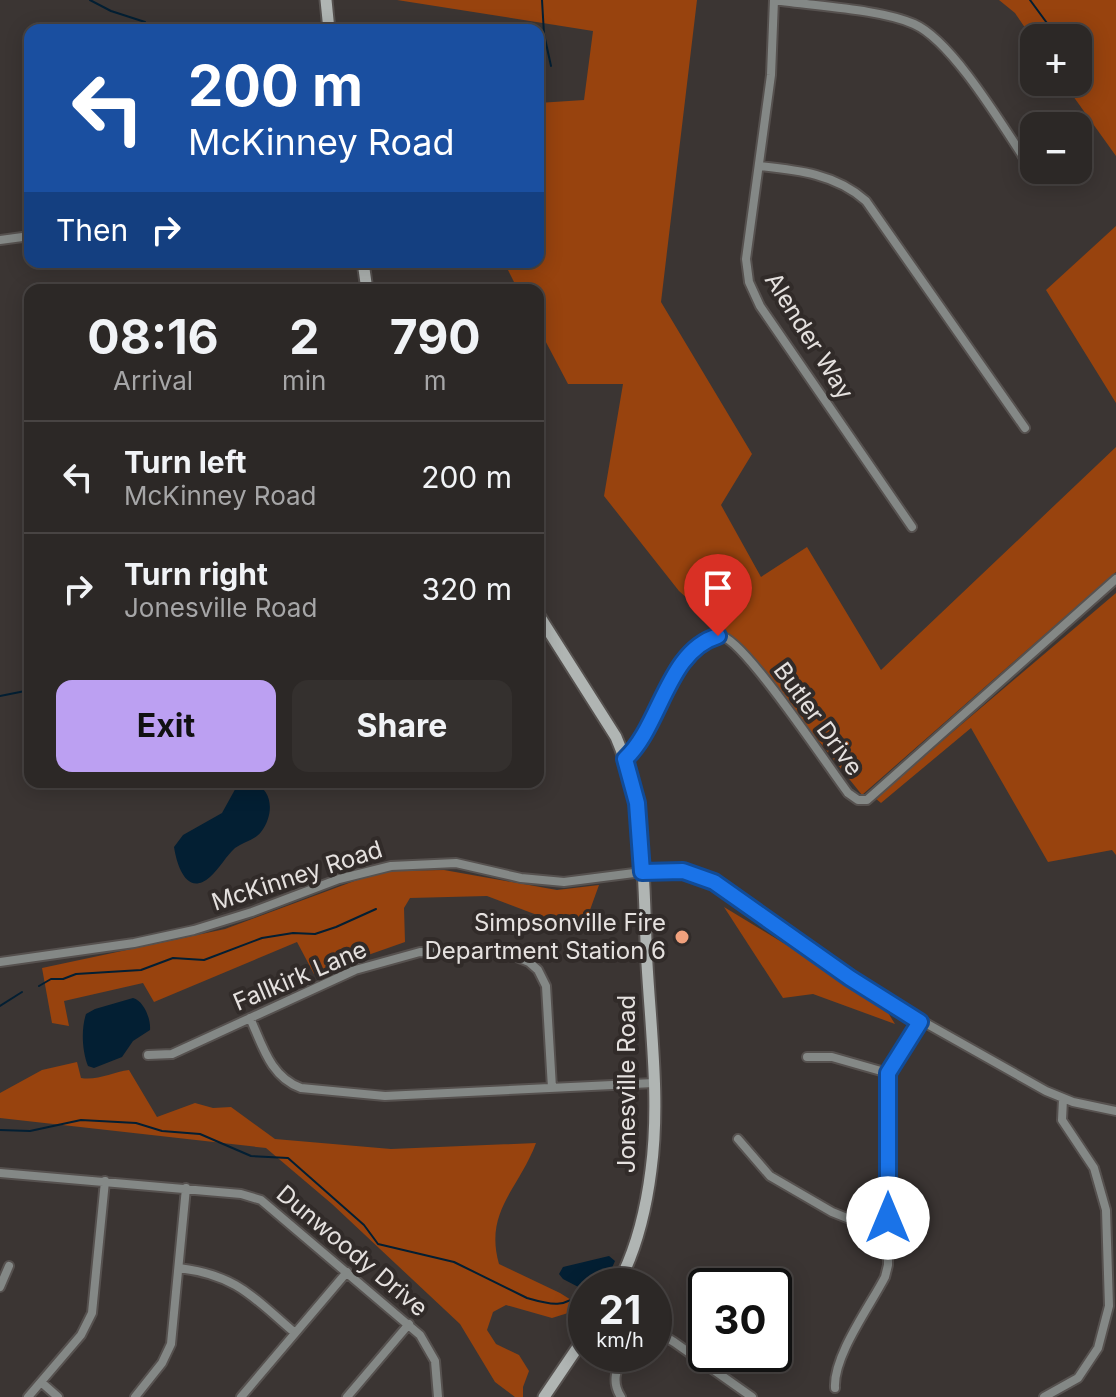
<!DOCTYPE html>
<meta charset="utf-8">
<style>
body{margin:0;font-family:Inter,sans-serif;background:#34302e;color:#f1f3f6;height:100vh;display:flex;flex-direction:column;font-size:30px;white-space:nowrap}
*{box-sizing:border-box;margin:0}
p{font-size:26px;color:#a6a6a7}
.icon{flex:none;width:44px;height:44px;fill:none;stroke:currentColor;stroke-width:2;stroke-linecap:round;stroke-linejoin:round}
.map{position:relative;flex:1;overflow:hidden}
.panel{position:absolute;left:24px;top:284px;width:520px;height:504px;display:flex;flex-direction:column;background:#2c2826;border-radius:16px;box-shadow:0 4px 20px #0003,0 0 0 2px #484443}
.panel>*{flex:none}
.guide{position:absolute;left:24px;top:24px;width:520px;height:244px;border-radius:16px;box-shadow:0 4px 20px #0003,0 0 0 2px #484443;background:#1a4fa0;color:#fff;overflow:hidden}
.controls{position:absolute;left:1020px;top:24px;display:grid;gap:16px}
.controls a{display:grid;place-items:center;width:72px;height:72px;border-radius:16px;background:#2c2826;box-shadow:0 4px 20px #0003,0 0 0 2px #484443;font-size:40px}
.speed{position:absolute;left:568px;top:1268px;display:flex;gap:16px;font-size:40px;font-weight:700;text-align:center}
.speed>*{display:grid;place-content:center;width:104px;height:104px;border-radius:50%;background:#2c2826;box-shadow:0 4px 20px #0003,0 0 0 2px #484443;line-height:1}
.speed small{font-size:20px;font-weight:400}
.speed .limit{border:4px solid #111;border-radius:12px;background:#fff;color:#111}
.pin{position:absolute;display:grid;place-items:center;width:68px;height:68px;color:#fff;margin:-82px -34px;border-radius:50% 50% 50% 0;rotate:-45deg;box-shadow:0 0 8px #0007}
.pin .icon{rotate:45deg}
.me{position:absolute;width:88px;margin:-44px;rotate:0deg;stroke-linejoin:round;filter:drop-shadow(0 0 6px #0008)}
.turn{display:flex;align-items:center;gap:28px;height:168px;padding:0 32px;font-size:36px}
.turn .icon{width:104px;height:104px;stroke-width:2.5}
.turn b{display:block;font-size:56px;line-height:68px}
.then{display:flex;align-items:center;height:76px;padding:0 32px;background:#0003;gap:16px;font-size:30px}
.eta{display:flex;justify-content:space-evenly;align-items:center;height:136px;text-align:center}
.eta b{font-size:48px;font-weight:700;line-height:56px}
.cta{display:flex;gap:16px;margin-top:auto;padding:16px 32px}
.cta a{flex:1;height:92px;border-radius:16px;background:#bca0f2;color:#111;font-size:32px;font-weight:700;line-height:92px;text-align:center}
.cta a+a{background:#34302e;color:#f1f3f6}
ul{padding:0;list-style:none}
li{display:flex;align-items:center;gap:24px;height:112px;padding:0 32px;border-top:2px solid #484443}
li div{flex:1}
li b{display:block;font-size:30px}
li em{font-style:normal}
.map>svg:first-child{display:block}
</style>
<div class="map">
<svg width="1116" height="1397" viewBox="0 0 1116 1397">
<rect width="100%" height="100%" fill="#3b3533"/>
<path fill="#98430e" d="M397,0h300l-36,302 91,152 -31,51 40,72 46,-30 74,123 235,-223v125l-254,223 -115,-144 -68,-60 -75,-95 19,-112h-55l-30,-57v-37h-20l-14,-28h34v-159l46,-3 9,-69z
M999,0h117v156l-53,-74h15v-44h-44v3l-19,-28z
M1116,226v177l-70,-113z
M1116,593v262l-4,-5 -64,12 -77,-134 -90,75 -6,-5z
M444,870l113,20 42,-5 -17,47 -95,-36 -77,2 -6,10 1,34 -91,32 -17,-32 -143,60 -11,-19 -79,18 5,25 -17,-3 -10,-55 183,-39 140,-52 27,-6z
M724,907l158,96 13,21 -82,-30 -30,4z
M77,1062l4,16c16,3 32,-6 48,-8l28,47 38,-14 18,5 18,-1 44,32 116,10 145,-6c-17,46 -52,68 -37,121l61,29 24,15 -32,10 -46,-13 -13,7 -6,18 9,14 23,11 10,16 -6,16v10h-8l-20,-15 -35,-58 -128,-120 -66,-56 -266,-30v-25l42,-23z"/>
<path fill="#031f33" d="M244,782c29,0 32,31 17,50 -6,8 -18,10 -26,16 -9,8 -15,20 -25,29 -23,20 -33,-11 -36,-30l9,-12 39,-22 16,-29z
M133,998c11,3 18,21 17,32l-17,11 -11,16 -28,11 -6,-2c-6,-15 -7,-37 -2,-52l9,-5z
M609,1256l6,5 -11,25h-18v5l-23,-12 -4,-5 4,-7z"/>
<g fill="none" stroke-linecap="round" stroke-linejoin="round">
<path stroke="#031f33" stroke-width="2" d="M90,0l21,11 34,11
M542,0l2,34 7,32
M1030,0l28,38
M0,696l30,-6
M39,986l12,-7h12l13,-5 65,-4 32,-12 31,2 58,-22 31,-5 22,1 21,-7 40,-18
M0,1006l22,-14
M0,1130l30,1 51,-11 55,3 26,8 38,3 51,22 37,2 76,67 14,19 76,18 73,36c24,7 38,11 57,-8"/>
<g stroke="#56514f" stroke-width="12">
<path id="street" d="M774,0l-3,75 -25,184 3,23 11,24 152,221
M775,0c38,6 106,9 139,24 41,18 95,113 122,152
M759,166c39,4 77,8 107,35l159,227
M0,240l30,-4
M625,759c27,-24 33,-61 54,-90 8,-11 26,-35 42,-33 23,3 108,132 127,157l10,7h9l249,-221
M0,962l134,-19 60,-13 58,-18 87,-33 52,-13 65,-3 65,15 43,4 78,-10 32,-2 40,12 104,74 72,47 156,88 27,11 43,9
M250,1018c12,26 20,59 51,70l84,8 269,-13
M148,1055l24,-1 183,-84 65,-18 87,1 22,9 9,8 8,16 6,102
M807,1057h25l56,16
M738,1139l32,37 62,36 15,6h41
M0,1173l241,21 20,6 159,135 15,26 3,36
M179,1268c58,7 75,30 116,65
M0,1287l9,-21
M654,1335l10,1 10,6 78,55
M41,1382l17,15
M835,1388c-2,-32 35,-82 50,-111l3,-12v-192l32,-51
M28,1397l53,-62 11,-22 13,-132
M135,1397l27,-34 9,-19 15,-156
M241,1397l106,-125
M347,1397l62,-73
M621,1397c-10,-15 -5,-29 4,-43
M1044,1397l34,-19 20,-30 11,-42 -3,-96 -12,-42 -32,-48 1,-21"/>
</g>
<g stroke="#56514f" stroke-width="15">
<path id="secondary" d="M326,0l3,30
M363,262l4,28
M538,614l78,123c31,71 27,151 31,227 4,68 13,139 4,206 -5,40 -15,81 -34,116
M544,1397l42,-62"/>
</g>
<use href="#street" stroke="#848886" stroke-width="8"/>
<use href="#secondary" stroke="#b0b5b3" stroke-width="11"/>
</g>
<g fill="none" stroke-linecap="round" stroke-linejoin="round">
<g stroke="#114b97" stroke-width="20">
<path id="route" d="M718,636c-51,15 -57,90 -93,123l12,44 5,69 41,-1 31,11 136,96 70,44 -32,51v145"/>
</g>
<use href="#route" stroke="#1a73e8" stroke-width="14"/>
</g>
<circle fill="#f1a17d" stroke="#312b29" stroke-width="3" cx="682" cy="937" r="8"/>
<g text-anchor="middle" stroke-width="8" stroke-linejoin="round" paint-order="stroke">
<g font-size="24" fill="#e5e1df" stroke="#312b29">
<text transform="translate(809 336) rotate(58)" y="8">Alender Way</text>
<text transform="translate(818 719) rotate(54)" y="8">Butler Drive</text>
<text transform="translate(297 876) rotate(-18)" y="8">McKinney Road</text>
<text transform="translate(300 976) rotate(-23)" y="8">Fallkirk Lane</text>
<text transform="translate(627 1084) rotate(-90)" y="8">Jonesville Road</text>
<text transform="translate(352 1251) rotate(40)" y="8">Dunwoody Drive</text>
</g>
<g font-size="24" fill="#e5e1df" stroke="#312b29" text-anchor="end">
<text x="666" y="931">Simpsonville Fire<tspan x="666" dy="28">Department Station 6</tspan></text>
</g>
</g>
</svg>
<div class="controls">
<a>+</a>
<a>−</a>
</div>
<div class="speed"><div>21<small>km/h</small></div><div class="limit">30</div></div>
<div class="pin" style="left:718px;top:636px;background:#d93025"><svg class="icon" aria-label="arrive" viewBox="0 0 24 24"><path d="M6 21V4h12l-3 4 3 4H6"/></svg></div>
<svg class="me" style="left:888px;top:1218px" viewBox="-20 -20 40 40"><circle r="19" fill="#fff"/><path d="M0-13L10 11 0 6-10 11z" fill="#1a73e8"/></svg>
<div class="guide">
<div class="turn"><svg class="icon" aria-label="left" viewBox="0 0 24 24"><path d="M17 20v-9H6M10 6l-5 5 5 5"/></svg><div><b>200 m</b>McKinney Road</div></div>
<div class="then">Then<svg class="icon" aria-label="right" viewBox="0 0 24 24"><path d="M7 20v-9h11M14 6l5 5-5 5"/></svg></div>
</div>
<section class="panel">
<div class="eta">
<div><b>08:16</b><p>Arrival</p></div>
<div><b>2</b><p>min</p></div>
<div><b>790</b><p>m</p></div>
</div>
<ul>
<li><svg class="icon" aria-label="left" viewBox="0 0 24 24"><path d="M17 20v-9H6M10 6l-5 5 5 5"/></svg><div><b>Turn left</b><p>McKinney Road</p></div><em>200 m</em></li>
<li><svg class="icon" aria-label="right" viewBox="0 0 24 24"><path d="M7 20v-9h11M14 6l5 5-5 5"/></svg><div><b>Turn right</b><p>Jonesville Road</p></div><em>320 m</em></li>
</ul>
<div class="cta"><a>Exit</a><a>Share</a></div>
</section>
</div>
